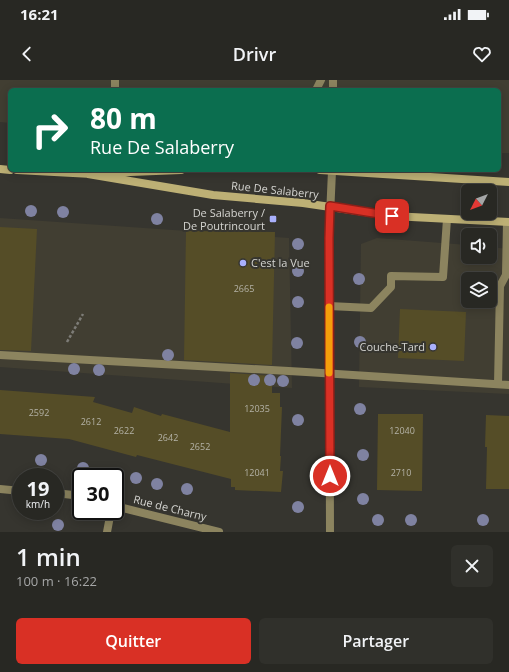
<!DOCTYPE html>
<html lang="fr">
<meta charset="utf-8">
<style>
body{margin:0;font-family:"Open Sans",sans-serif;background:#30302b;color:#f1f3f6;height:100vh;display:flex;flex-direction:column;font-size:15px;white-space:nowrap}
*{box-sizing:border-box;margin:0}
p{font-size:13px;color:#a5a6a6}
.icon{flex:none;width:22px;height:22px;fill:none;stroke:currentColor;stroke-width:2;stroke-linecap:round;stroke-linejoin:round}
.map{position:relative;height:452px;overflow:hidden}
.details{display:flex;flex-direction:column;background:#282823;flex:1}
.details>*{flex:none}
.guide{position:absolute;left:8px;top:8px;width:493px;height:84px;border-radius:6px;box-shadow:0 2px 10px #0003,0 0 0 1px #444441;background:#0b6e4f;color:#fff;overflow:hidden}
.needle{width:26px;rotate:228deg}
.buttons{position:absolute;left:461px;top:104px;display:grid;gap:8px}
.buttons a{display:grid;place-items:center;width:36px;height:36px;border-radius:6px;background:#282823;box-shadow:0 2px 10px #0003,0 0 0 1px #444441;font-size:20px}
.speed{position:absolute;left:12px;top:388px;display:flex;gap:8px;font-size:20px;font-weight:700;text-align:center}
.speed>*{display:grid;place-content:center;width:52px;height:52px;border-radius:50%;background:#282823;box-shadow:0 2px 10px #0003,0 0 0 1px #444441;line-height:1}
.speed small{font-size:10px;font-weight:400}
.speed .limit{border:2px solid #111;border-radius:6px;background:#fff;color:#111}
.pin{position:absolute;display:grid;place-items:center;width:34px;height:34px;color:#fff;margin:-17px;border-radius:8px;box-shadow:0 2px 6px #0006}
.me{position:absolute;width:44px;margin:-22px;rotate:0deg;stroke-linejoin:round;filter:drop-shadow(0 0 3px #0008)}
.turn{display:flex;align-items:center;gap:14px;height:84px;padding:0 16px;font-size:18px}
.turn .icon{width:52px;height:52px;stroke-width:2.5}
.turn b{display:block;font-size:28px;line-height:34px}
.round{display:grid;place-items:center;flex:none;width:42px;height:42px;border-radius:6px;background:#30302b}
.head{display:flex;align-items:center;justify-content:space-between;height:68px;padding:0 16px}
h1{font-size:24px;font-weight:600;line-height:30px}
.button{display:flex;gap:8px;margin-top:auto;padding:8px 16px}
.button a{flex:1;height:46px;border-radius:6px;background:#d93025;color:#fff;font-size:16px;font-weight:600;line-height:46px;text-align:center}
.button a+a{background:#30302b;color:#f1f3f6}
.status{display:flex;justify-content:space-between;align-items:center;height:28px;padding:0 20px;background:#282823;direction:ltr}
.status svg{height:11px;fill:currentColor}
header{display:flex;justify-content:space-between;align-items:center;height:52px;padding:0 16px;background:#282823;font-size:18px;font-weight:600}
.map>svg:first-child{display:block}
</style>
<div class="status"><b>16:21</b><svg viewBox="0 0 49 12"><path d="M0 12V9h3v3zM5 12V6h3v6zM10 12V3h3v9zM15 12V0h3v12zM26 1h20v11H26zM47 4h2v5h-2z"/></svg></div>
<header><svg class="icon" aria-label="back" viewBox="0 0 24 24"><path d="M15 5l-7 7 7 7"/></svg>Drivr<svg class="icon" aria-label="heart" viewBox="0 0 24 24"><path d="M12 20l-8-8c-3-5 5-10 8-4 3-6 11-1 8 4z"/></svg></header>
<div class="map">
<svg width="509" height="452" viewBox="0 0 509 452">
<rect width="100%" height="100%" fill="#36352f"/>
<path fill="#413e32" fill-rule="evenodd" d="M0,0h509v73h-10v-63h-489v33l-10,-1z
M0,138l289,20 3,150 -292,-21z
M377,158l91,7v12h22v-10l19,2v145l-150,-7 2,-143zM468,199h22v22h-22z"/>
<path fill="#554d27" d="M0,147l37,2 -6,122 -31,-1z
M186,151l89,1 -3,133 -88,-5z
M400,229l66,3 -2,49 -66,-3z
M230,293l42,3v17h8v14h2l-2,49h1l-1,15h3l-2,21 -46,-2v-3h-4v-8l-94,-24 -1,2 -67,-18 -69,-5v-44l95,7 -2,5 39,11 2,-6 27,9 1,-2 68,18z
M378,334h45l-1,77 -45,-1z
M486,335l23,1v73h-23l1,-42h-2z"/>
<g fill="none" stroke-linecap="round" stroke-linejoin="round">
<path stroke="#7d7c77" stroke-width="2.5" stroke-dasharray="3 2" stroke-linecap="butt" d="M67,262l16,-28"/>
<path stroke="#8c845f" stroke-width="8" d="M333,0v10
M115,10v-10
M316,10l5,-10
M329,226l42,2 20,-21v-11l52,1 4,-58
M0,275l306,17 203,13
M498,304l2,-98 6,-11 1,-53"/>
<path stroke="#8c845f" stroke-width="8" d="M0,409l21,2
M55,413l18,2 8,2
M115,426l104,26
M107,452l4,-21
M330,452l-1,-294 3,-67"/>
<path stroke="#bdb075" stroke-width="8" d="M0,89l10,1
M17,90l75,4
M320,90l189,12
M105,93l76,-3
M88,94l125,21 90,8 89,13 117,6"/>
</g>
<g fill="#7f82a1">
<circle cx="31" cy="131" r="6"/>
<circle cx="63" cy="132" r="6"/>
<circle cx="157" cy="139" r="6"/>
<circle cx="298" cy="164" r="6"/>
<circle cx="298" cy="191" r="6"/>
<circle cx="359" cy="199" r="6"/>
<circle cx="298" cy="222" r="6"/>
<circle cx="360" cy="262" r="6"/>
<circle cx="297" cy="263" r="6"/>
<circle cx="168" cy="275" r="6"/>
<circle cx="74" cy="289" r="6"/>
<circle cx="99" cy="290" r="6"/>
<circle cx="254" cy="300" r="6"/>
<circle cx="270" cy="300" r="6"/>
<circle cx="283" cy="301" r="6"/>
<circle cx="360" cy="329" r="6"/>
<circle cx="298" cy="340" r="6"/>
<circle cx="363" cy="375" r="6"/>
<circle cx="41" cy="380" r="6"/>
<circle cx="83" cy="388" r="6"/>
<circle cx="136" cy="398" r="6"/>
<circle cx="157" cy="404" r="6"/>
<circle cx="187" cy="409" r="6"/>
<circle cx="363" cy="419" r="6"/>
<circle cx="298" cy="427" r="6"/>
<circle cx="378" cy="440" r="6"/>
<circle cx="411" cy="440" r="6"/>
<circle cx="483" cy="440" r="6"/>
<circle cx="58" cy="445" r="6"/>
</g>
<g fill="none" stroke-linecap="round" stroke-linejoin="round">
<g stroke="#8d1f18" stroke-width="10">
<path id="route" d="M330,396l-1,-238 1,-32 62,10"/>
</g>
<use href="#route" stroke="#d93025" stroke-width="7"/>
<path stroke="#f59e0b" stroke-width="7" d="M329,293v-66"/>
</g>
<g fill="#a9b0fc" stroke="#36352f" stroke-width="1.5">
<rect x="269" y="135" width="8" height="8" rx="2"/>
<circle cx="243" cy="183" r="4"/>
<circle cx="433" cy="267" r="4"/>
</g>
<g text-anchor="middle" stroke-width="4" stroke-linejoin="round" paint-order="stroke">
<g font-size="9" fill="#b4b2a6">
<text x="244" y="212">2665</text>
<text x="257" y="332">12035</text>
<text x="39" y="336">2592</text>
<text x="91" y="345">2612</text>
<text x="124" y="354">2622</text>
<text x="402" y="354">12040</text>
<text x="168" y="361">2642</text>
<text x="200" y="370">2652</text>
<text x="257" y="396">12041</text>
<text x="401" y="396">2710</text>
</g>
<g font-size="11" fill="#d4d4d0" stroke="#36352f">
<text transform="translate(275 110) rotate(6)" y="4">Rue De Salaberry</text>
<text transform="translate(170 428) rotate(14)" y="4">Rue de Charny</text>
</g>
<g font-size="11" fill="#d4d4d0" stroke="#36352f" text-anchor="end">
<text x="265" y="137">De Salaberry /<tspan x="265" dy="13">De Poutrincourt</tspan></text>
<text x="251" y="187" text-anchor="start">C'est la Vue</text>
<text x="425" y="271">Couche-Tard</text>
</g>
</g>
</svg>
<div class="buttons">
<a><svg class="needle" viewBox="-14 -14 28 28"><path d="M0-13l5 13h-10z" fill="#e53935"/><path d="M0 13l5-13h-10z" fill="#a5a6a6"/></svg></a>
<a><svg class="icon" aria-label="sound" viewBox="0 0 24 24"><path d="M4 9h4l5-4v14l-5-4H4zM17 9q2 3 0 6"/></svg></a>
<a><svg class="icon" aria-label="layers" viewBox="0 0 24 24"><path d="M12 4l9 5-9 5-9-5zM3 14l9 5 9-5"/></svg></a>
</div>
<div class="speed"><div>19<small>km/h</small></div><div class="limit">30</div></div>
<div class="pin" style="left:392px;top:136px;background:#d93025"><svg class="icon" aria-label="arrive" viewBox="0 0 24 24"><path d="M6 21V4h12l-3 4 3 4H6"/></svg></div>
<svg class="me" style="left:330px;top:396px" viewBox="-20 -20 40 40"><circle r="17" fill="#d93025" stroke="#fff" stroke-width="3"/><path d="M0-11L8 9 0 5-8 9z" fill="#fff"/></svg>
<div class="guide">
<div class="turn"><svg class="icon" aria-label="right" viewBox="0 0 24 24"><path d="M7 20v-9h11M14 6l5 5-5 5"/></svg><div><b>80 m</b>Rue De Salaberry</div></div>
</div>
</div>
<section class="details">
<div class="head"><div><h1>1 min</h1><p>100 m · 16:22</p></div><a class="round"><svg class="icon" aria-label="close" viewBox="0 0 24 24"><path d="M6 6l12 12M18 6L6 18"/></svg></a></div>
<div class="button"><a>Quitter</a><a>Partager</a></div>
</section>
